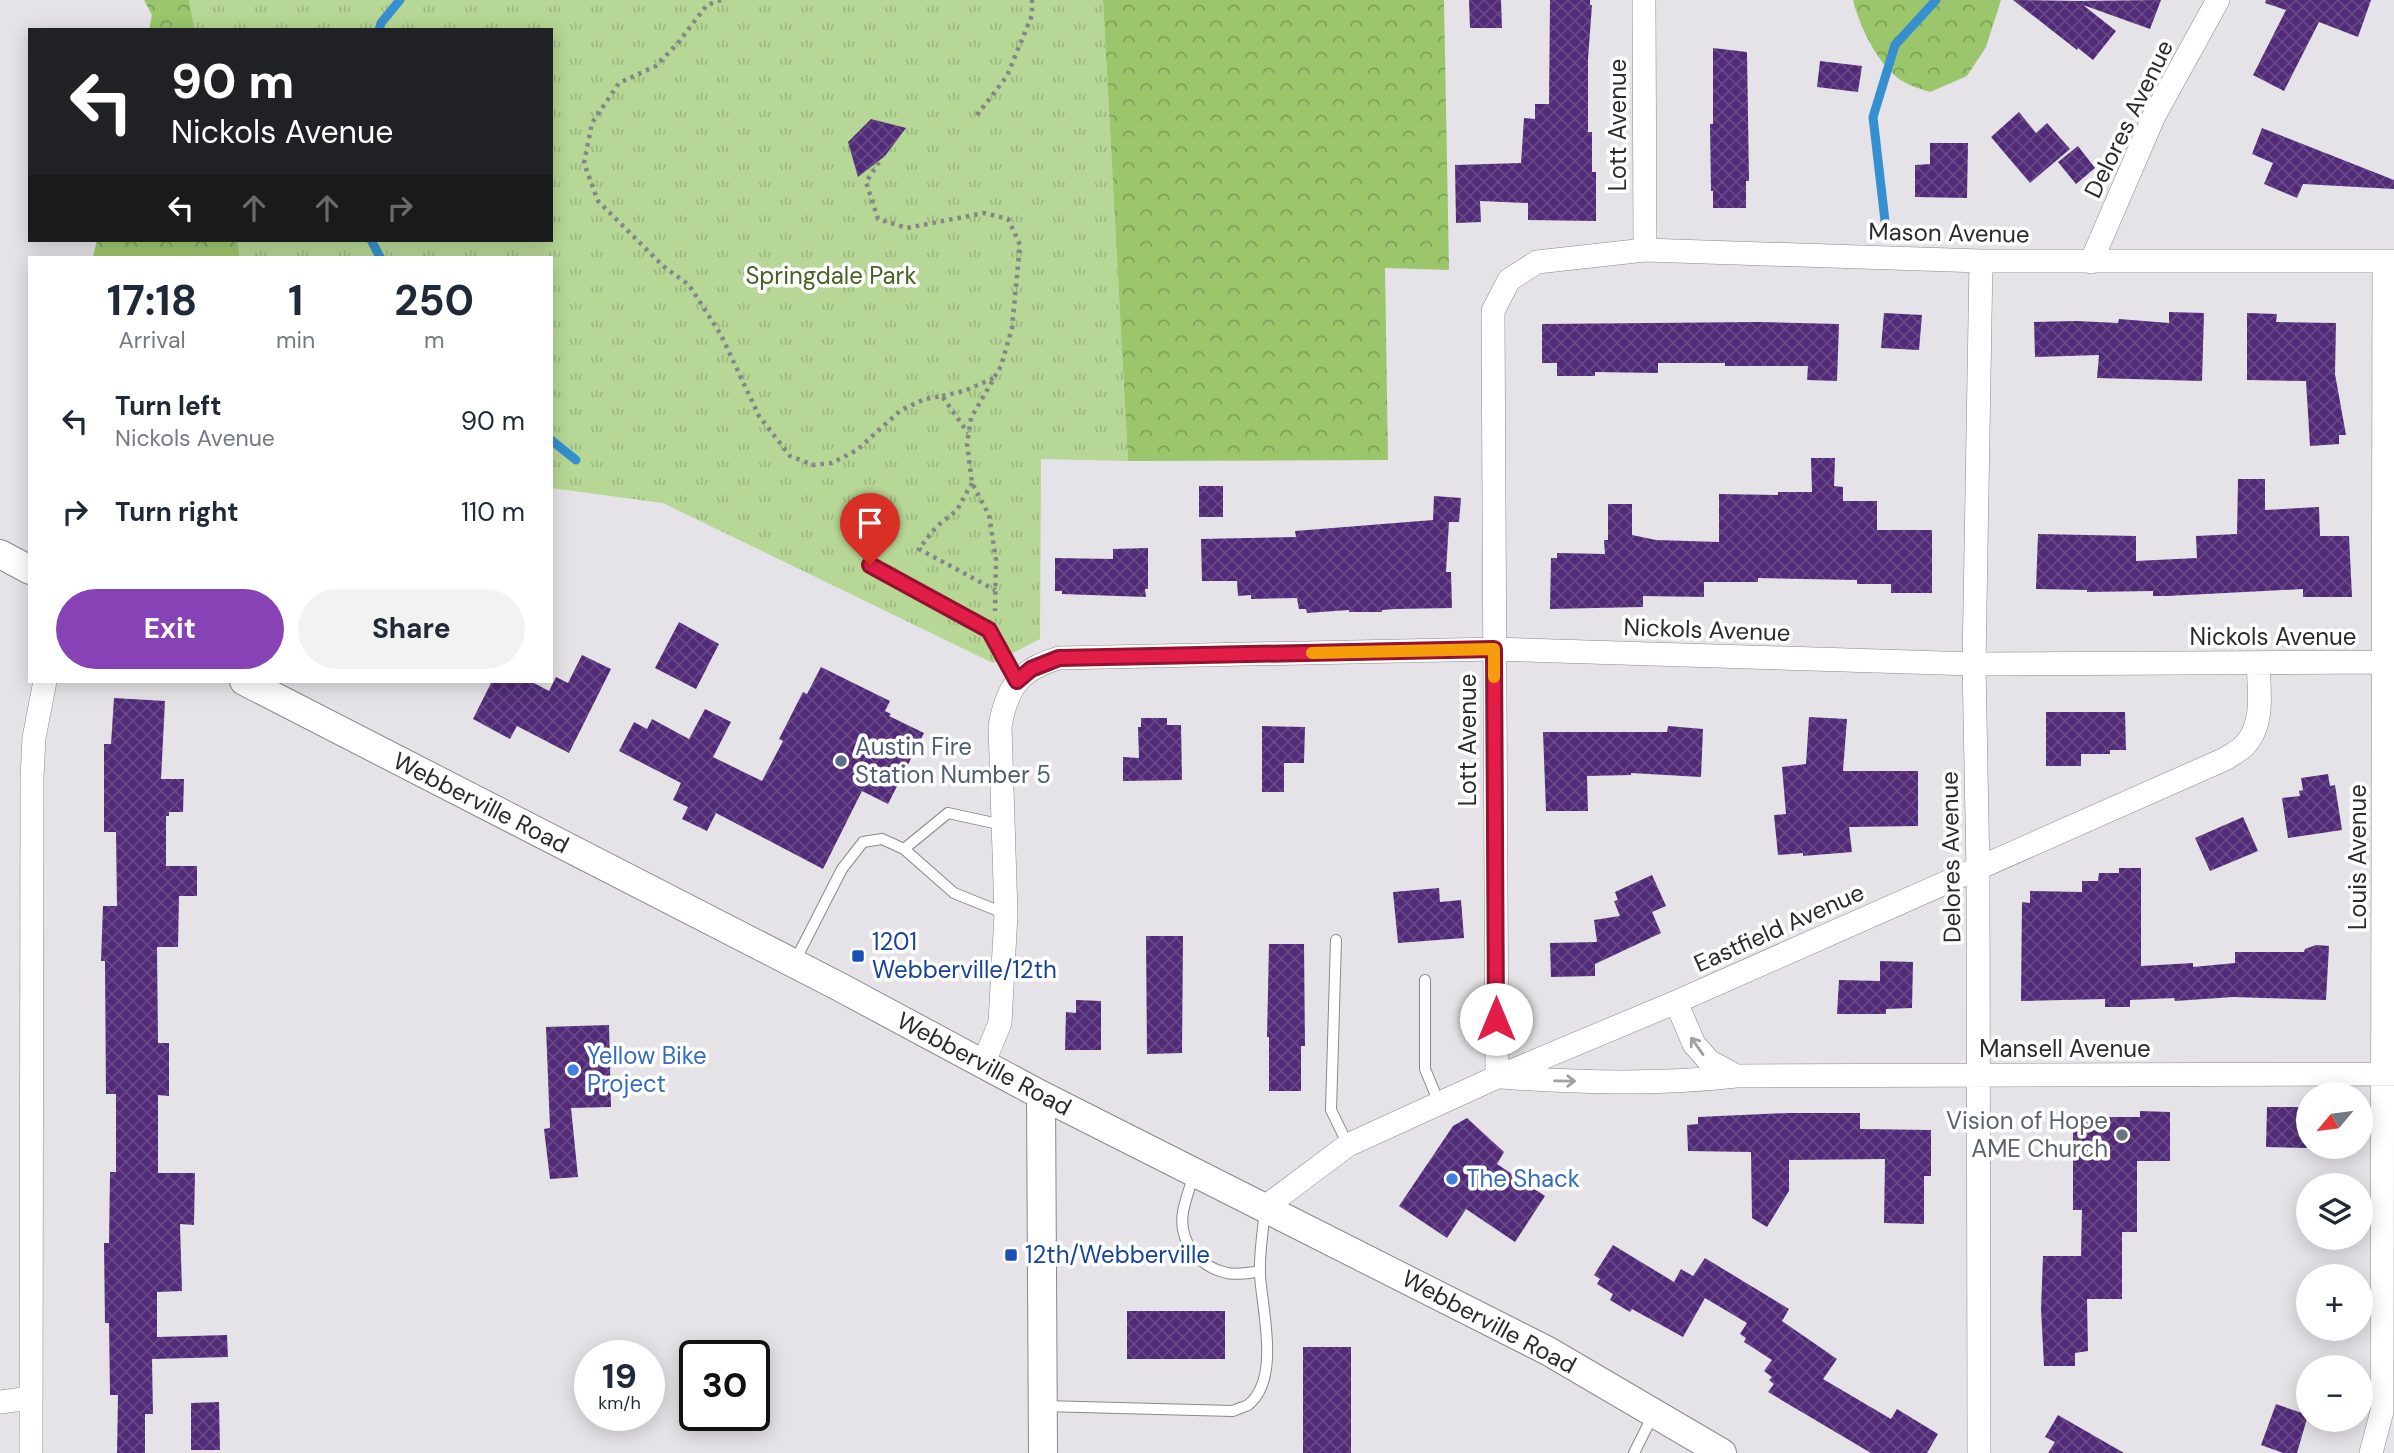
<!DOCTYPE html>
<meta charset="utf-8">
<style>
body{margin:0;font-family:"DM Sans",sans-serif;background:#f2f2f3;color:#1f2937;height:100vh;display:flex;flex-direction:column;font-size:26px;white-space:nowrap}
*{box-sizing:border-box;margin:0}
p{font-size:23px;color:#747a83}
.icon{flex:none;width:38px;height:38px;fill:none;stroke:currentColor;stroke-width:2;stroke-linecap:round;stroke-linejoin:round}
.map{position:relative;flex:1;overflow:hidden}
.panel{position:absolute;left:28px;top:256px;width:525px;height:427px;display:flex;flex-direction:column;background:#fff;border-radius:0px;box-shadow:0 4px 18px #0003}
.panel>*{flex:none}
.banner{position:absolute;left:28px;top:28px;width:525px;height:214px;border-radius:0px;box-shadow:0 4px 18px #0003;background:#202124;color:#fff;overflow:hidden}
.needle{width:46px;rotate:241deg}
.controls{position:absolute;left:2296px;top:1082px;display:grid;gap:14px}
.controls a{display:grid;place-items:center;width:77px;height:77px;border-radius:50%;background:#fff;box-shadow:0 4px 18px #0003;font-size:35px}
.speed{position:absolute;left:574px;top:1340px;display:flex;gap:14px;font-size:35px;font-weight:700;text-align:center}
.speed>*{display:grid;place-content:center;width:91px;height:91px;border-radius:50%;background:#fff;box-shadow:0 4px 18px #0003;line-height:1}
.speed small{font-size:18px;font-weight:400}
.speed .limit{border:4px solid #111;border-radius:10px;background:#fff;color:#111}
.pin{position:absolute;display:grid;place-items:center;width:60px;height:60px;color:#fff;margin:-72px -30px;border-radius:50% 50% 50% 0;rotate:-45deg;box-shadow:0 0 7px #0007}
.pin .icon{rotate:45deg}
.me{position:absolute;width:77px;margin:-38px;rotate:0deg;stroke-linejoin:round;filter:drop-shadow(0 0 5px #0008)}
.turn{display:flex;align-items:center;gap:24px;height:147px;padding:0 28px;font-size:32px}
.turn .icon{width:91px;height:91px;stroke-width:2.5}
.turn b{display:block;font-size:49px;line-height:60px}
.lanes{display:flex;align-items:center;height:66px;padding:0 28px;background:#0003;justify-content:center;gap:35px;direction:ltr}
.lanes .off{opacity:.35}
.eta{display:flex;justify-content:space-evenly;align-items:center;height:119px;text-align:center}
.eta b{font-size:42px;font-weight:700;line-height:49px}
.cta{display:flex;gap:14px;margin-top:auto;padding:14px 28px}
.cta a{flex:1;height:80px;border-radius:42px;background:#8742b6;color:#fff;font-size:28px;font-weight:700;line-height:80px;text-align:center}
.cta a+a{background:#f2f2f3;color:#1f2937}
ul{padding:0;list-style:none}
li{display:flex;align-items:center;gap:21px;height:91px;padding:0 28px}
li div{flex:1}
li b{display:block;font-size:26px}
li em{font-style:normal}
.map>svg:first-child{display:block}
</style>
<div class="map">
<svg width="2394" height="1453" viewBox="0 0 2394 1453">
<defs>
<pattern id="grass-tufts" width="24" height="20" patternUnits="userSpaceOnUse" patternTransform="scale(1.75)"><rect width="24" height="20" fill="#b6d795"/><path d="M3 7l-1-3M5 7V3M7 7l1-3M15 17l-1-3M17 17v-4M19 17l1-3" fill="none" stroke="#9db981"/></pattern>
<pattern id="forest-crowns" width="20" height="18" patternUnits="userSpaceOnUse" patternTransform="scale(1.75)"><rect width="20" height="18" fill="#9bc66c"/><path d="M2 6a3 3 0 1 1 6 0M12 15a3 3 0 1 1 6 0" fill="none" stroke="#7fa159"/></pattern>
<pattern id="building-cross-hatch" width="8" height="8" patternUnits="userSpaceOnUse" patternTransform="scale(1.75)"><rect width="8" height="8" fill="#512b78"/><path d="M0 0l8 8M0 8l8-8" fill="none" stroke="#674986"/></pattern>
</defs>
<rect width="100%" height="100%" fill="#e5e3e7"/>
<path fill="url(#grass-tufts)" d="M189,0h914l25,461 -87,-2 -1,180 -47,24 -330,-160 -112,-15v-231h-311l-3,-17h314v-210h-356z"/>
<path fill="url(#forest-crowns)" d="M144,0h45l6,30h-46l3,-15z
M1103,0h341l5,270 -64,-2 3,192 -260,1z
M1853,0h148l-15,47 -19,29 -37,16c-8,-3 -18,-5 -26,-10 -24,-13 -45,-56 -51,-82z
M97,240h140l3,17h-147z"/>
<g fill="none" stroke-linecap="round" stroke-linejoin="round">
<path stroke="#368fcf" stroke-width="9" d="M379,30l2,-7 19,-23
M1885,221l-12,-104 22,-72 41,-45
M371,240l9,17
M551,440l25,20"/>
</g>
<path fill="url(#building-cross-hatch)" d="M1469,0h32l1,28h-32z
M1550,0h40v5h2l-4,54v73h4v40h4v49l-68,-1v-17l-48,-2 1,21 -25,1 -1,-58 66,-2 3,-45 11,1v-15h14z
M2013,0l65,1 83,-1 -11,29 -67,-24 33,26 -23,29 -15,-12 -1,2z
M2266,0h105l-13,37 -39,-15 -35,69 -31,-16 33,-65 -21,-7z
M1713,48l34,4 2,129h-3v27h-33v-17h-2l-1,-67h3z
M1820,61l42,5 -4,26 -41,-5z
M2019,112l17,21 11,-10 23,26 -40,34 -39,-46z
M871,119l35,9 -21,28 -27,21 -10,-35z
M2262,128l132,52v9l-91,-5 -6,14 -33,-14 9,-21 -21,-9z
M1930,143h38l-1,55 -52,-1v-32l15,-1z
M2078,146l17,22 -19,16 -18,-22z
M2169,312l35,1 -2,68 -105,-3 2,-23 -64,2 -1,-35 42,-1 42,2 1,-4 50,4z
M1884,313l38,2 -3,35 -38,-2z
M2247,313l30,1 -1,8 60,1 -1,51 11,61h-7v9l-29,2 -4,-65 -59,-1z
M1760,322l79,2 -2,57 -30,-1 1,-14h-83v-3h-67v10l-63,-1v4h-38v-13h-15v-39z
M1811,458h24l-1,28 9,1v14h34v29h55v63h-41v-9h-34v-4l-99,-2v4h-54v15l-61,-1v11l-93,2 1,-51h6v-5l48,1 -1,-14h4v-36h24v31l24,5 63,2v-48l59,1v-3h34z
M2238,479h27v31l54,-3 1,29h29l3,61h-49v-8l-136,7h-14v-5l-66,1v-2l-51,-1 2,-55 98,2v25l61,-3 -1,-22 41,-2z
M1199,486h24v31h-24z
M1434,496l27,2 -2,24h-10l-3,50h5l1,36 -57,1 -13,1v2h-33v-2l-42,3 -1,-4h-7l-2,-11 -46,1v-4l-13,1 -1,-15h-35l-1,-42 95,-2 -1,-6 138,-11z
M1148,548v41h-3l1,8 -84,-3v-3h-7v-33l58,1v-10z
M679,622l40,22 -23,45 -41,-21z
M582,655l29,14 -42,84 -52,-27 -7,13 -37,-20 19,-38h38l19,10 7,-14 12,6z
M821,667l69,34 -5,10 6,3 -2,2 35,17 -36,71 -26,-13 -39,78 -107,-56 -9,18 -25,-12 6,-12 -15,-7 8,-17 -62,-32 15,-29 13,7 5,-10 37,20 16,-30 26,13 -18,35 49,24 21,-40 -4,-2 24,-47 4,2z
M114,698l51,3 -4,78h23l-1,33h-14v4h-3v50h31v30h-18l-1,51h-21l1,96h11v53l-11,-1v78h37l-1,52 -14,-1 2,67 -25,1v45l70,-2 1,22 -76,2 1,55h-8v39h-28l1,-58h-8l-1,-72h-4l-1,-80h5l1,-71h6v-78h-10l-1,-133h-4l2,-55h14l-1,-74h-12v-88h7z
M2046,712h79l1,38h-16v4h-29v12h-35z
M1809,717l38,2 -4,52h75v55l-69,1 3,25 -49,4v-3l-25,2 -4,-40 12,-1 -4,-47 24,-3z
M1141,718h26v7h14l1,55 -59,1v-24l16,1 -1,-31h3z
M1262,726l43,1 -1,36h-20v29h-22z
M1668,726l35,3 -2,48 -70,-4v2l-44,1 1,35h-42l-3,-79h124z
M2328,774l2,12 5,-1 7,45 -54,8 -6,-40 18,-2 -1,-5 4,-1 -2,-12z
M2243,817l15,34 -48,20 -15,-33z
M2119,868h22v98l52,-3v4l42,-4v-11h69l1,-3 11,-4 13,1 -3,54 -93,-3 -58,4 -1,-3 -44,2v7h-25v-8l-84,2 1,-99 8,1v-12l52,1v-11h16l1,-8h20z
M1652,875l14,31 -14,6 9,21 -66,31v12l-44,1 -1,-34 47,-1 -3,-22 26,-4 -6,-15 4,-1 -3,-8z
M1439,888l1,14 21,-2 3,38 -66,5 -5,-51z
M1146,936h37l-1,117 -35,1z
M1269,944h35l1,102h-4v45h-32v-54h-2z
M1880,961l33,1 -1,46 -26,1v5h-49l2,-34 41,1z
M1076,1000l25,1v49h-36l1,-38 10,1z
M609,1025l2,82 -40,1 7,69 -28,2 -6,-50 6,-1 -4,-101z
M2267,1107h41v41l-42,-1z
M2140,1111l30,1v49h-33v71h-15v67h-35l1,52 -13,2v13h-31l-3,-57 2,-53h38l1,-46h-9v-93h67z
M1788,1113h72v16l71,1v46h-7v48l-40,-1 1,-64 -96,1v31l-22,36 -15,-9 -1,-66 -63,-1 -1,-26 11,-1v-7z
M1467,1118l37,34 -7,12 48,32 -30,46 -49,-33 -19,29 -48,-32 54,-80z
M1613,1245l61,37 7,-13 12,7 12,-18 84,51 -7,12 55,38 -14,20 68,40 6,-10 41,25 -11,19h-56l-103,-61 6,-8 -5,-4 3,-3 -8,-6 8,-11 -28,-18 2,-4 -6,-4 7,-11 -42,-25 -22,39 -51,-28 -2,3 -20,-12 3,-6 -16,-10 3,-5 -6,-4z
M1127,1311h98v48h-98z
M1303,1347h48v106h-48z
M219,1402l1,48h-29v-47z
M2276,1404l32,11 -11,38h-14l-22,-8z
M2058,1415l66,38h-76l7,-11 -10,-5z"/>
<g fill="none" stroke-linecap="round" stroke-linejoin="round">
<g stroke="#89888b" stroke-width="12">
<path id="service" d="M870,565l119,65 28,51
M904,849l44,-36 55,12
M1336,940l-5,170 17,35
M794,963l48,-94 21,-27 19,-3 22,10 50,44 52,21
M1425,980v89l14,34
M1194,1175c-4,12 -9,25 -11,37 -5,29 16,55 44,61 11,2 22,0 33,-2
M1043,1406l190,5c4,-2 11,-4 15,-6 33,-26 14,-95 12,-130 -1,-22 3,-44 5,-65
M1634,1453l19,-38"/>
</g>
<g stroke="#89888b" stroke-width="24">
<path id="minor" d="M1644,0l1,250
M2091,262l63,-146 64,-116
M1676,1002l18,42 15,17 27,15
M983,1064l17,-41 6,-109 -6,-188c7,-39 20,-57 59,-68l435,-9 480,15 420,-2
M1497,1077l-4,-766 16,-31 28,-18 108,-12 336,11h413
M1502,1077c77,6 157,8 234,-1l658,-2
M1265,1207l83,-62 149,-68 179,-75 549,-243c6,-4 14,-8 19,-13 21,-21 15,-57 14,-83
M0,1402l30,-4
M31,1453l1,-675 2,-40 11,-57
M1979,1453l-1,-583 -4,-206 7,-403
M2371,1453l11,-42 2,-1150"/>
</g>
<g stroke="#89888b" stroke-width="30">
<path id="tertiary" d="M0,554l30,16
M244,681l594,305 203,109 507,256 174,102
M1041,1095l2,358"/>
</g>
<path stroke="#868688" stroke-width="4.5" stroke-dasharray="3.5 5" stroke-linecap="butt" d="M721,0l-14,5 -29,38 -22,23 -37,17 -27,40 -8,40 14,38 65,65 26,19 32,50 38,81 31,40 23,9 19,-2 25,-13 44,-40 24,-11 17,-3 26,37
M977,115l30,-39 25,-61v-15
M879,162l-13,20 12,37 29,9 77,-15 24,6 12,26 -8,83 -11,38 -30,52 -4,26 5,39 17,32 7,45 -1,51
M942,396l22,-5 30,-13
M972,483l-15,27 -21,17 -17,22 76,41"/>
<use href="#service" stroke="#fff" stroke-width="10"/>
<use href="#minor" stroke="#fff" stroke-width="23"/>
<use href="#tertiary" stroke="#fff" stroke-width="28"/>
</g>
<defs><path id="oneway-shaft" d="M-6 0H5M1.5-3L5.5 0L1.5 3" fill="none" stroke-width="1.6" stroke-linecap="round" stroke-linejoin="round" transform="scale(1.75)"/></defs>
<g stroke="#a0a0a0">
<use href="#oneway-shaft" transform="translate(1697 1046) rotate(-125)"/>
<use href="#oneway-shaft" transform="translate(1565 1081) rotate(1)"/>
</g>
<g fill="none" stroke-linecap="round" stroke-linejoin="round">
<g stroke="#92132f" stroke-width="18">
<path id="route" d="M870,565l119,65 28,51 14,-12 28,-11 435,-9 2,370"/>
</g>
<use href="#route" stroke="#e11d48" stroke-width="12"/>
<path stroke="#f59e0b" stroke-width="12" d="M1312,653l182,-4v28"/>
</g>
<circle fill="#5c6f8a" stroke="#fff" stroke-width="2.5" cx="841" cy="761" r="7"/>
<g fill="#1a4fb4" stroke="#fff" stroke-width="2.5">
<rect x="851" y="949" width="14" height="14" rx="3.5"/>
<rect x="1004" y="1248" width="14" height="14" rx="3.5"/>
</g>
<g fill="#3f7fe0" stroke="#fff" stroke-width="2.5">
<circle cx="573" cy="1070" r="7"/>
<circle cx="1452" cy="1179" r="7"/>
</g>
<circle fill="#6b7280" stroke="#fff" stroke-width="2.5" cx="2122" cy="1135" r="7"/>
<g text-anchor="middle" stroke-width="7" stroke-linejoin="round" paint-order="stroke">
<g font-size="24" fill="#2b2b2c" stroke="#fff">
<text transform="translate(2129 119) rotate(-64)" y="8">Delores Avenue</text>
<text transform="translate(1618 125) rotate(-90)" y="8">Lott Avenue</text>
<text transform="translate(1949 233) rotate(1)" y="8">Mason Avenue</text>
<text transform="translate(1707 630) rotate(2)" y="8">Nickols Avenue</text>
<text x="2273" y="645">Nickols Avenue</text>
<text transform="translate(1468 740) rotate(-90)" y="8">Lott Avenue</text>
<text transform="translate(481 803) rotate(27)" y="8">Webberville Road</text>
<text transform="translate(1951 857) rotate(-91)" y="8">Delores Avenue</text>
<text transform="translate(2358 857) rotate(-90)" y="8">Louis Avenue</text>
<text transform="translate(1779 928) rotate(-24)" y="8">Eastfield Avenue</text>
<text x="2065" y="1057">Mansell Avenue</text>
<text transform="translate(984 1064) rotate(28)" y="8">Webberville Road</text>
<text transform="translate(1489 1322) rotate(28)" y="8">Webberville Road</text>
</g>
<g font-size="24" fill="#456124" stroke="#fff">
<text x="831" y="284">Springdale Park</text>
</g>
<g font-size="24" fill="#4e5e75" stroke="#fff" text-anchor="start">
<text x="855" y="755">Austin Fire<tspan x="855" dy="28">Station Number 5</tspan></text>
</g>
<g font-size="24" fill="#164399" stroke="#fff" text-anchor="start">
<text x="872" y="950">1201<tspan x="872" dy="28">Webberville/12th</tspan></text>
<text x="1025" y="1263">12th/Webberville</text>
</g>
<g font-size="24" fill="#366cbe" stroke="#fff" text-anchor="start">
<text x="587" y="1064">Yellow Bike<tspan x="587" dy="28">Project</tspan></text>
<text x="1466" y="1187">The Shack</text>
</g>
<g font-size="24" fill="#5b616d" stroke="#fff" text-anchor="end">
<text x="2108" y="1129">Vision of Hope<tspan x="2108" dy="28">AME Church</tspan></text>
</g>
</g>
</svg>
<div class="controls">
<a><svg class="needle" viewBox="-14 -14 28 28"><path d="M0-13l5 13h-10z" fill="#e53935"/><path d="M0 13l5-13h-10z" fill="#747a83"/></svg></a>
<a><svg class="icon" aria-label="layers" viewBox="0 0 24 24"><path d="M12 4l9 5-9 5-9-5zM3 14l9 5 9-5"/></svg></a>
<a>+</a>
<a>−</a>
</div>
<div class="speed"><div>19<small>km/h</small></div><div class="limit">30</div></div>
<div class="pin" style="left:870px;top:565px;background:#d93025"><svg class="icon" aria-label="arrive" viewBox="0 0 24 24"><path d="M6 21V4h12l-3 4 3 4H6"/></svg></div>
<svg class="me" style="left:1496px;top:1019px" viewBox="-20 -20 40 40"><circle r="19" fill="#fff"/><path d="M0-13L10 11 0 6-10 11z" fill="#e11d48"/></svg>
<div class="banner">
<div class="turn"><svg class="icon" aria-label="left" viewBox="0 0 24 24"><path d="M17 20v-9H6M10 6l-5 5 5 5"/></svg><div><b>90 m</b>Nickols Avenue</div></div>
<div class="lanes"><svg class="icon" aria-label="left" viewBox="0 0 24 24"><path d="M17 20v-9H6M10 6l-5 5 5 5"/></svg><svg class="icon off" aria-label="ahead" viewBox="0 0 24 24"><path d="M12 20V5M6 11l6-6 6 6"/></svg><svg class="icon off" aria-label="ahead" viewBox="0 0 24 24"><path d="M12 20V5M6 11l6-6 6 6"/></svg><svg class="icon off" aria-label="right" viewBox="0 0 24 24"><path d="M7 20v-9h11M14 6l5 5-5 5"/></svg></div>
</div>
<section class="panel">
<div class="eta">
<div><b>17:18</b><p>Arrival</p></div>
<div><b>1</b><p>min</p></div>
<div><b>250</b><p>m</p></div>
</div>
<ul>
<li><svg class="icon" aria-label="left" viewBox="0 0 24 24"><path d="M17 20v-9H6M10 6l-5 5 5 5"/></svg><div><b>Turn left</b><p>Nickols Avenue</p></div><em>90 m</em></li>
<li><svg class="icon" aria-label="right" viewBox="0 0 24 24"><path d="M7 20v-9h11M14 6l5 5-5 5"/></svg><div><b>Turn right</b></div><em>110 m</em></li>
</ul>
<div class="cta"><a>Exit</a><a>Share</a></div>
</section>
</div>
